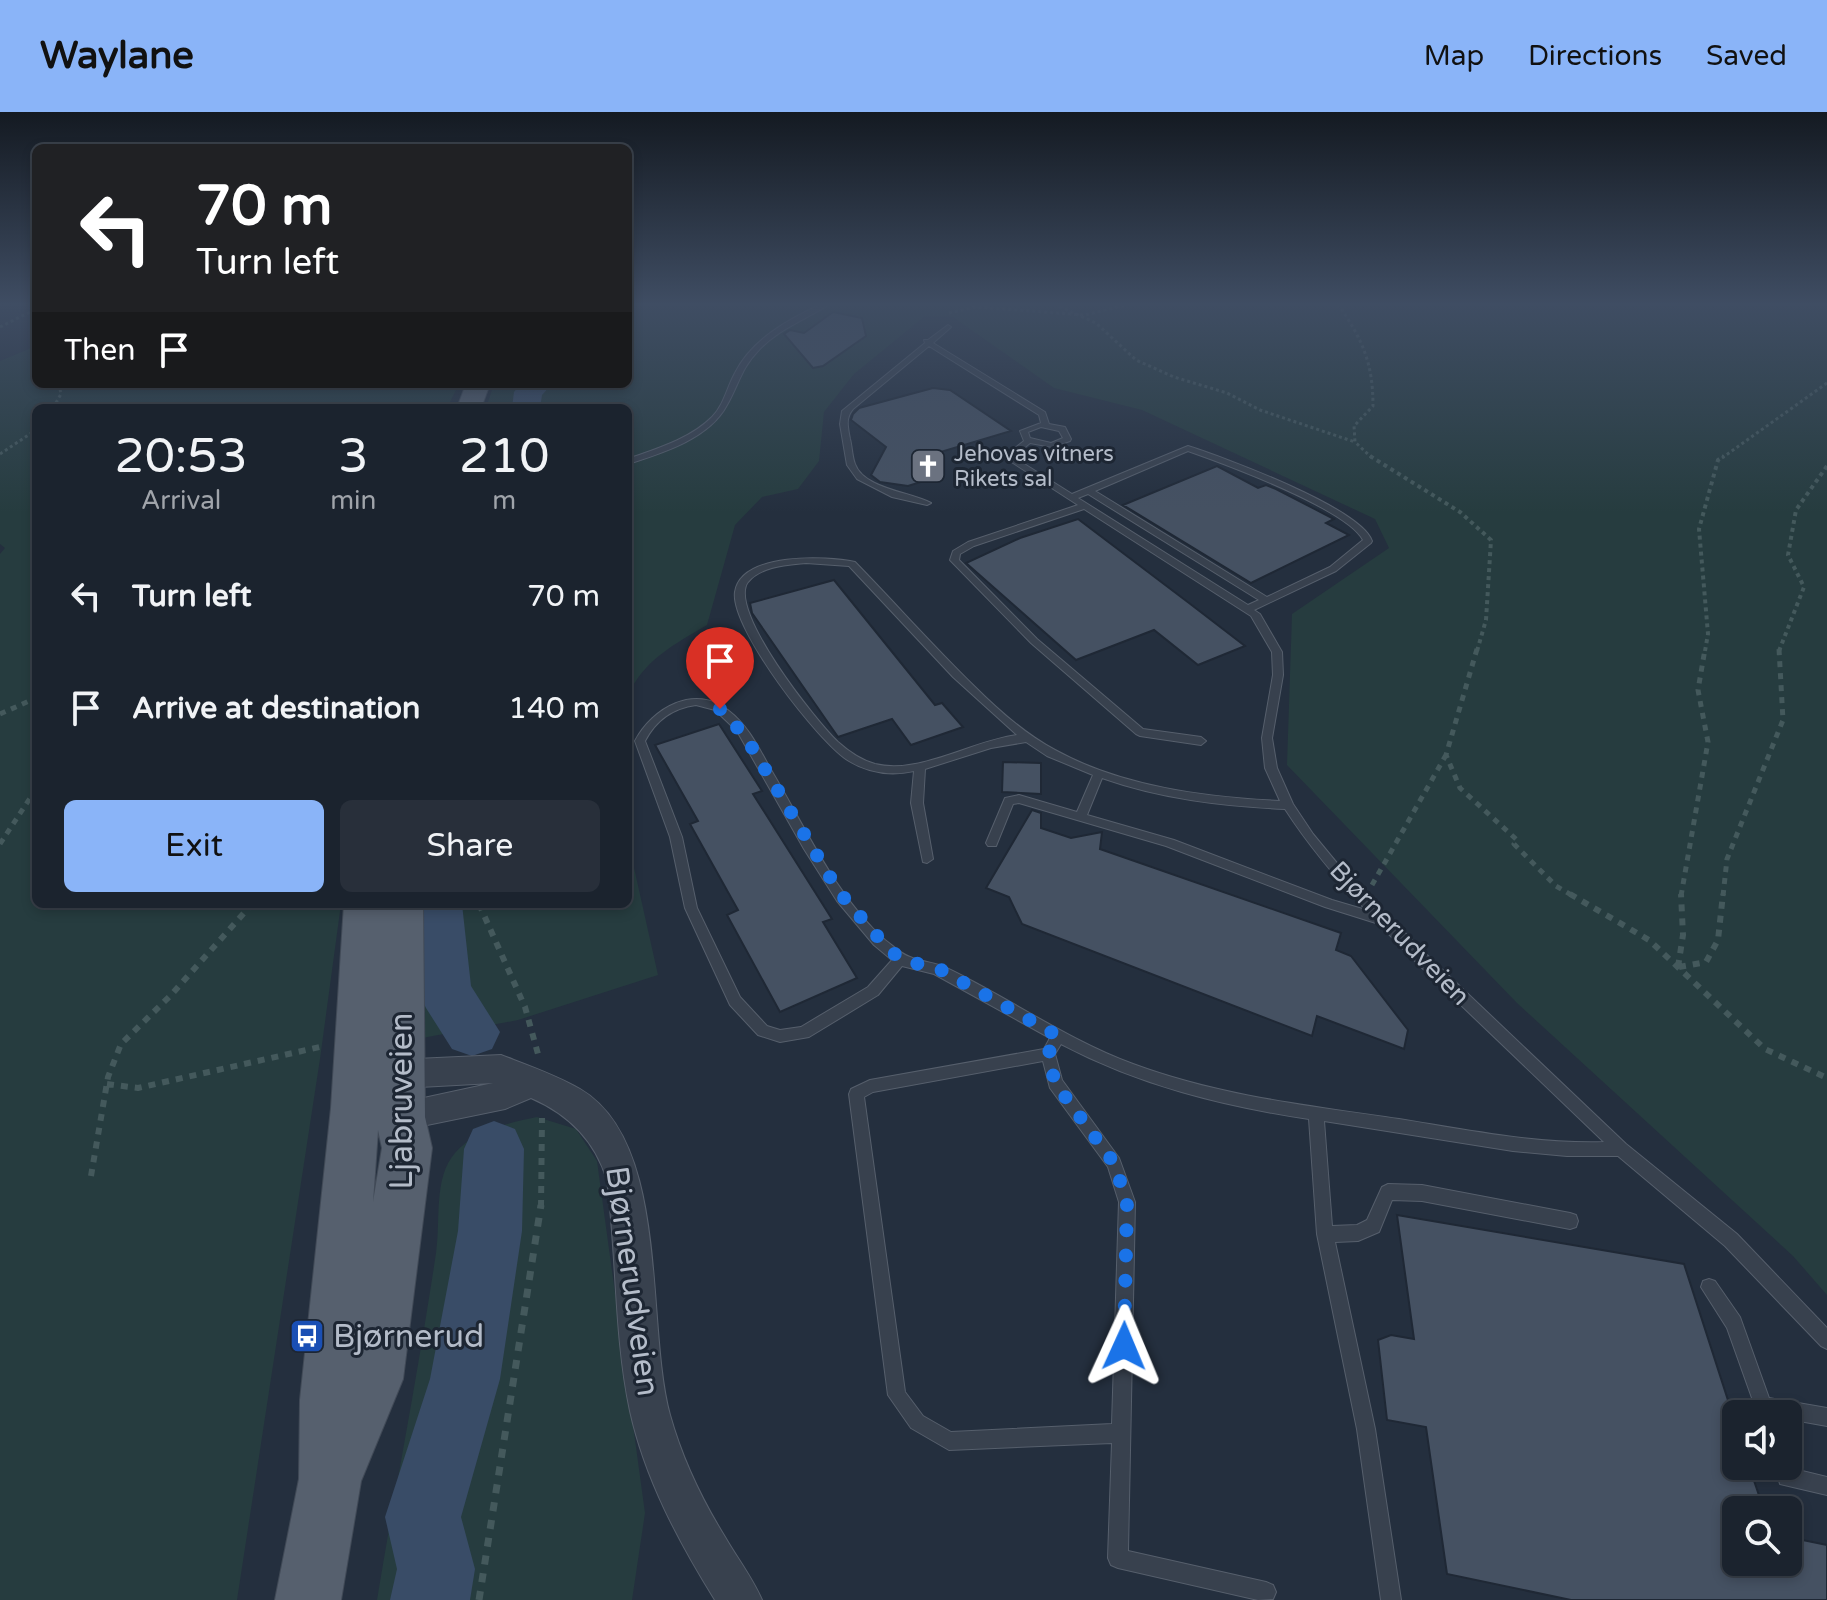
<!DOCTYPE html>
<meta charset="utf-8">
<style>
body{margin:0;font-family:"Varela Round",sans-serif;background:#282f3a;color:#f1f3f6;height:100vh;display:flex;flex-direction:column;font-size:30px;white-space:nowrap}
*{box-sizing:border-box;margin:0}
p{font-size:26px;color:#a0a4aa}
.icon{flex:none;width:44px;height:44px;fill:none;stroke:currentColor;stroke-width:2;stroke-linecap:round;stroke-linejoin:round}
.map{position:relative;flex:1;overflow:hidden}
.details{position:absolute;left:32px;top:292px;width:600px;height:504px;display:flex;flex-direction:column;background:#1b232e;border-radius:12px;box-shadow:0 4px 12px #0003,0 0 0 2px #39404a}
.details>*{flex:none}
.top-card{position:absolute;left:32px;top:32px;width:600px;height:244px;border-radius:12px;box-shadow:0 4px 12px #0003,0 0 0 2px #39404a;background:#202124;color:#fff;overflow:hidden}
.buttons{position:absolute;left:1722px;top:1288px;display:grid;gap:16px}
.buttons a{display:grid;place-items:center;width:80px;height:80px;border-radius:12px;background:#1b232e;box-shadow:0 4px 12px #0003,0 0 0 2px #39404a;font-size:40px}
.pin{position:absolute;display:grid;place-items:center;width:68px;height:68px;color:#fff;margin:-82px -34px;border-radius:50% 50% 50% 0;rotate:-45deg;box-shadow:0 0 8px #0007}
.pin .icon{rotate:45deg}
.me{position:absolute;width:88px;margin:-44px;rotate:1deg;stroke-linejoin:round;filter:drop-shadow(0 0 6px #0008)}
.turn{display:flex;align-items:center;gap:28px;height:168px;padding:0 32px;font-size:36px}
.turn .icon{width:104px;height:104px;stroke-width:2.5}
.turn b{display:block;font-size:56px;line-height:68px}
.then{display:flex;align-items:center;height:76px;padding:0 32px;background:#0003;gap:16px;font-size:30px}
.eta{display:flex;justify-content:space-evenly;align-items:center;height:136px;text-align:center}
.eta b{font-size:48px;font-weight:600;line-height:56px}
.primary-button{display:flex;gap:16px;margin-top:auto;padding:16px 32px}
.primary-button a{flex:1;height:92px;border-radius:12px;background:#8ab4f8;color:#111;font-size:32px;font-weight:600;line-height:92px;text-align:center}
.primary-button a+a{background:#282f3a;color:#f1f3f6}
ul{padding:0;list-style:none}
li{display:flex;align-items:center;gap:24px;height:112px;padding:0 32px}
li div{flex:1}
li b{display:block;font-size:30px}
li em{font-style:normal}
header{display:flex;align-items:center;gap:48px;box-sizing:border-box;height:112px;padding:0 40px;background:#8ab4f8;color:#111}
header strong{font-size:38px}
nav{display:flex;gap:44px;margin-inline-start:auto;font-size:28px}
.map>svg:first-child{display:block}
</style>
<header>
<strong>Waylane</strong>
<nav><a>Map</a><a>Directions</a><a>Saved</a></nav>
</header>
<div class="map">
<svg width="1827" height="1488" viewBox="0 0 1827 1488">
<rect width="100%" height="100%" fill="#242f3e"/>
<path fill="#263c3f" d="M628,192h1199v991l-34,-39 -276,-253 -230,-238 5,-151 97,-66 -14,-29 -233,-109 -88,-22 -101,-71 -28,-1 -71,58 -30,38 -5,49 -21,28 -36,8 -27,28 -28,100c-32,19 -64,35 -79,71v-288h-142l8,-24h134z
M36,234v38h423l-12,24h-411v496h305l-21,155 -83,541h-237v-1046l5,-6 -5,-4v-183z
M628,729l30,134 -140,45 -101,19 2,-135h209z
M537,1005l39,12 21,32 48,352 -13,87h-255c19,-116 42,-231 59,-347 5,-32 -3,-75 19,-100 19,-23 54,-30 82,-36z"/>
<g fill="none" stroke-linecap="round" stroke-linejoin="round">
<path fill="#394c67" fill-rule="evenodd" d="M521,272h31l-10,11 -2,13h-28l2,-16z
M412,792h50l9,82 29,46 -8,17 -20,7 -20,-7 -26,-41 -8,-16z
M494,1009l21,8 9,20 -2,82 -22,148 -39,138 14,52 -5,31h-80l7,-31 -12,-52 45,-138 28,-148 6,-82 9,-20z"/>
</g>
<path fill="#455162" stroke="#1f2835" stroke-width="2" d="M833,200l29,6 4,18 -43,30 -10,2 -29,-34 6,-4 14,3z
M933,276l17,2 61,41 -74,22 -13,28 -16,5 -28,-4 -9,-7 15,-28 -35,-27 2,-6 6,-6z
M1217,354l41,22 8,-3 10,4 58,30 -8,4 23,12 -98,48 -128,-78z
M1078,407l111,84 56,43 -47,19 -44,-35 -78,30 -110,-97 54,-25z
M834,468l101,125 7,-2 21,24 -52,18 -19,-26 -54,18 -86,-124 -2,-10z
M719,612l43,67 -9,3 79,125 -9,3 34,56 -77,34 -53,-97 11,-5 -48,-86 8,-3 -43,-76z
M1003,650l38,1v31l-39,-2z
M1032,698l9,3v15l30,10 31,-6 -2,17 241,84 -5,17 15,6 57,74 -4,19 -87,-33 -5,20 -290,-112 -13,-27 -23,-9z
M1397,1103l287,49 52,161v41h13l15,44h-28v52h52v-25l39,8v55h-256l-124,-26 -21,-147 -39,-7 -9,-80 13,-5 23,4z"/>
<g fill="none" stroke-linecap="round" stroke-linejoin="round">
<g stroke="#565f6c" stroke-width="2">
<path id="service" d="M822,192h8c-25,16 -52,25 -72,47 -16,16 -20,35 -31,54 -18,34 -65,48 -99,59v-5c28,-10 62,-20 84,-42 12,-12 15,-30 23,-44 17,-34 54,-54 87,-69z
M948,213l3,2 -1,1 -17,15 112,69 4,12 16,3 6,12 -1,2 -18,6 -22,-4 -12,10v7l54,34 116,-48c35,11 173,62 184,95l-1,2 -35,28 -82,39 6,4 22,38 1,23 -11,63 5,30 16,36 20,30 33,40 82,82 198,188 111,90 90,94v21l-6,-3 -96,-100 -107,-90h-51l-54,-5 -189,-30 8,105 25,-1 10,-5 15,-33 6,-3 34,1 148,28 6,2 2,6 -2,6 -6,2 -148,-28 -30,-1 -13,32 -21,9 -23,1 40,187 26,171h-20l-24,-171 -40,-195 -8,-115c-87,-13 -170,-34 -248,-75l-6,10 7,26 57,78 16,44 -7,349 138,31 7,3 3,7 -3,7 -15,1 -140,-32 -7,-3 -3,-7 4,-115 -163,7 -38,-22 -23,-33 -39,-301 2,-5 19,-9 174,-31 6,-11 -116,-64 -32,-8 -24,29 -69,42 -29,5 -22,-7 -28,-30 -45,-97 -15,-71 -35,-96c17,-33 60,-58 94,-30 21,16 32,42 45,64 32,54 63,123 111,165 8,6 16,14 25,17 9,4 20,5 29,8 11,4 22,10 33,16 53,28 104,62 161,83 86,32 177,42 266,55 68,11 136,25 205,23l-186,-178 -39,-40 -54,-17 -159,-61 -147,-43 -6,1 -17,42h-8l-2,-3 19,-45 14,-3 58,17 16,-37 -46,-19 -21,-14 -35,6 -66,21 -2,34 10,56 -6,4 -4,-1 -12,-59 3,-32c-22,5 -45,2 -65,-10 -30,-18 -119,-133 -114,-169 6,-40 92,-36 120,-30 40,41 78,84 119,124 24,24 51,48 81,64 67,37 150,47 225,51l-15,-33 -3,-30 11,-63 -1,-23 -21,-36 -167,-107 -110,37 -14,8 -1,6 78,79 106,90 58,8 5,4 -5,4 -61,-9 -4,-2 -105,-91 -81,-83 3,-9 15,-9 110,-37 -68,-44v-9l14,-11 -4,-10 21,-8 -2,-8 -110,-69 -76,63c-8,9 -5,19 -3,30 2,7 2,17 5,25 9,25 56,28 76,39l-4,2 -35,-8 -35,-18 -10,-14 -7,-41 2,-13 83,-68 -1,-3h4zM1041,315l18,4 4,7 -12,5 -21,-5 -2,-6zM1188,339c37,13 159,58 175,89l-33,27 -63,30 -172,-106zM1088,382l171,106 -11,5 -170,-107zM806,451l43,3 104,111 64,58c-46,6 -97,40 -142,29 -14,-4 -27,-13 -37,-22 -22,-21 -111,-132 -90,-160 13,-16 39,-17 58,-19zM696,593l19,5 22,21 67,118 33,52 37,44 18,15 -24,27 -67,40 -21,3 -13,-4 -27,-29 -43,-89 -15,-71 -37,-96c11,-21 28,-33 51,-36zM1102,666c59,21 121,28 183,31 24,37 51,69 81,101l-34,-10 -158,-60 -87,-25zM1043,949l7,27 58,79 11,35 -7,222 -161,8 -28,-16 -18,-24 -41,-295 9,-5z
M1709,1167l6,2 25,36 29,81 58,10v18l-39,-7v-5l-31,-2 -30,-84 -26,-41 2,-6z
M1788,1346l3,1 3,10 33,8v18l-47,-11 -5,-18h13z"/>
</g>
<g stroke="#565f6c" stroke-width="2">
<path id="minor" d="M501,943c26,10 55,20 79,34 91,53 65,235 90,326 12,43 31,83 55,122 12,21 27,40 37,63h-47c-36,-58 -70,-121 -85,-189 -16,-75 -13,-155 -23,-231 -12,-40 -39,-66 -76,-82l-26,11 -112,23 -11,-5 -5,-10 5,-10 111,-24 -73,4 -27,12 -11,-4 -5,-10 5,-10 34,-16z"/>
</g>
<g stroke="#414a57" stroke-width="2">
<path id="primary" d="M466,272h24l-9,24h-24z
M344,792h79l2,213 7,31 -29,231 -42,102 -20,119h-66l24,-121 1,-79 31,-292zM378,1018l4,18 -9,54z"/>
</g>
<path stroke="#44595c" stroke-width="3" stroke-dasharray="3 3" stroke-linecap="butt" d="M1054,192l42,19 40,37 38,17 53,16 33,17 95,32
M1338,192c24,35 35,58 35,102l-19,20 1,16 17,16
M949,201l27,-6 109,8 44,-11
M0,215l36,-18
M53,296l8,-14 -2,-10
M0,342l36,-24
M1722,346l105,-75"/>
<path stroke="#44595c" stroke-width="4" stroke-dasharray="4 4" stroke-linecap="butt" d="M1370,344l90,56 31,28 -5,80 -9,31
M1705,539l3,-17 -9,-105 19,-69 6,-4
M1779,539l25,-64 -16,-32 8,-45 31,-44"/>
<path stroke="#44595c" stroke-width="5" stroke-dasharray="6 6" stroke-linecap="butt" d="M1477,537l-31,106 14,33 57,52 -3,4 42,42 17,10
M0,602l36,-16
M0,732l36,-55
M1372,773l74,-130
M1681,784l27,-154 -10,-52 7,-41
M1723,784l4,-37 56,-139 -4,-71"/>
<path stroke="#44595c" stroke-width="6" stroke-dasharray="7 7" stroke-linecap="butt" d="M1570,782l79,46 116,109 62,29
M479,792l46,103 13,47
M1678,855l5,-32 -2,-41
M1679,855l27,-5 12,-22 5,-46
M107,972l31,4 186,-42
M91,1064l17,-99 13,-33 50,-49 81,-91
M541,1095l1,-89"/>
<path stroke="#44595c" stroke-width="7" stroke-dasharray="9 9" stroke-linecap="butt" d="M479,1488l62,-395"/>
<use href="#service" fill="#38414e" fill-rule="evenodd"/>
<use href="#minor" fill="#38414e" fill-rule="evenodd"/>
<use href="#primary" fill="#56606e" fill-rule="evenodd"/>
</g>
<linearGradient id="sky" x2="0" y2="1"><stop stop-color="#141a22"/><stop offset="0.48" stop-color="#3f4d63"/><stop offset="1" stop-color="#3f4d63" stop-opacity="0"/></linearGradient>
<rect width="1827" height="400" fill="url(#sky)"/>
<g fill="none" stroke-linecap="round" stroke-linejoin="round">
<path stroke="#1a73e8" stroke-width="14" stroke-dasharray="0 25.2" d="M720,597l25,27 94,156 45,52 16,15 41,11 117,66 -10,18 7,29 59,80 13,39 -3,144"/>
</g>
<defs>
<g id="church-square" transform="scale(1.8)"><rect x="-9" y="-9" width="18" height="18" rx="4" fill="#6b7280" stroke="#1d2633"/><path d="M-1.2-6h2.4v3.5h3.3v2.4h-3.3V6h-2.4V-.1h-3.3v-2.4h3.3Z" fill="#fff"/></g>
<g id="bus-square" transform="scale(1.8)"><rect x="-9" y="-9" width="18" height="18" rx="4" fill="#1a4fb4" stroke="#1d2633"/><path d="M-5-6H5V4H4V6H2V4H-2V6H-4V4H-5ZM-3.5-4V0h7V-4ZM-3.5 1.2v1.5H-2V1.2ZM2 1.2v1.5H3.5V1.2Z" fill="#fff"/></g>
</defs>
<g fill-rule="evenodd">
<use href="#church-square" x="928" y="354"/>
<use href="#bus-square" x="307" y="1224"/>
</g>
<g text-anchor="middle" stroke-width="6" stroke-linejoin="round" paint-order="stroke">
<g font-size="22" fill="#b4bcc9" stroke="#1d2633" text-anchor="start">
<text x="954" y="349">Jehovas vitners<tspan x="954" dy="25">Rikets sal</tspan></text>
</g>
<g font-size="26" fill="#b4bcc9" stroke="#1d2633">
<text transform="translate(1400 821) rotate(46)" y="9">Bjørnerudveien</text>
</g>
<g font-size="32" fill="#b4bcc9" stroke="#1d2633">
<text transform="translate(401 989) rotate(-90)" y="11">Ljabruveien</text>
<text transform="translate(633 1169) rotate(82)" y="11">Bjørnerudveien</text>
</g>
<g font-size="32" fill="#b4bcc9" stroke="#1d2633" text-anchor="start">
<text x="333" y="1235">Bjørnerud</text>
</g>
</g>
</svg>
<div class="buttons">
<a><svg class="icon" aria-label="sound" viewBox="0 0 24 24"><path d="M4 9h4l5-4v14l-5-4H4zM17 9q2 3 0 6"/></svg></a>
<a><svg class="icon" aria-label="search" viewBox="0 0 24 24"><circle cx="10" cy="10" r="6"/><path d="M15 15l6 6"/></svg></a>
</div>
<div class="pin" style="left:720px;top:597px;background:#d93025"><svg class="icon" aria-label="arrive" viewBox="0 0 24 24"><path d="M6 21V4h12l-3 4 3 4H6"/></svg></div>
<svg class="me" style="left:1124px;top:1234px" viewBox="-20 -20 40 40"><path d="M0-17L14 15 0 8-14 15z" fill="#1a73e8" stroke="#fff" stroke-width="4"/></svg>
<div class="top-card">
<div class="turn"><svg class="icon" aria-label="left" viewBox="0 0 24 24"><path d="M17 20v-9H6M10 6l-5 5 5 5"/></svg><div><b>70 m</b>Turn left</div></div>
<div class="then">Then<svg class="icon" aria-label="arrive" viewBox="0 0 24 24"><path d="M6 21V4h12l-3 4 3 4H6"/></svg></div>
</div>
<section class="details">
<div class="eta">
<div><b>20:53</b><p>Arrival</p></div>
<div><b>3</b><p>min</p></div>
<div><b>210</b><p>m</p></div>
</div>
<ul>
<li><svg class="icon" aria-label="left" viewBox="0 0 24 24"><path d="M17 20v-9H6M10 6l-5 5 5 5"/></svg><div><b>Turn left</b></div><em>70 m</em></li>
<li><svg class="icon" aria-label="arrive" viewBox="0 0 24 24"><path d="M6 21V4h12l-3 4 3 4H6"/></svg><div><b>Arrive at destination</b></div><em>140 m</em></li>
</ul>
<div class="primary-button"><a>Exit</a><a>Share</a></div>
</section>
</div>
